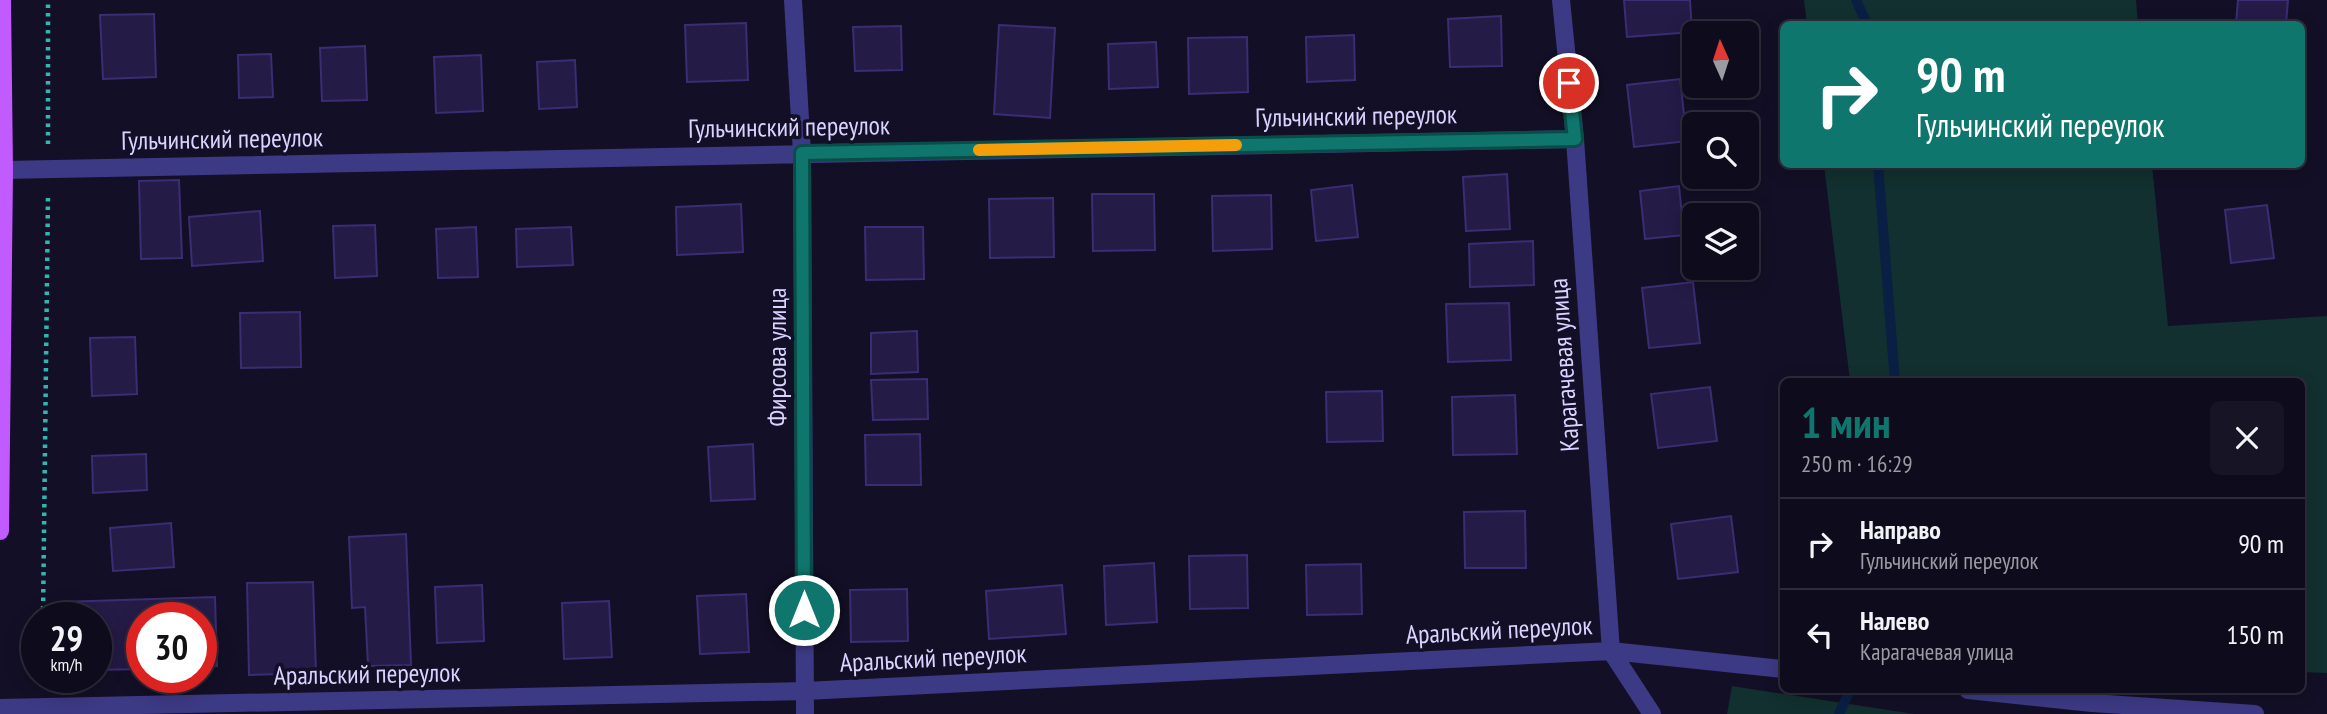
<!DOCTYPE html>
<html lang="ru">
<meta charset="utf-8">
<style>
body{margin:0;font-family:"PT Sans Narrow",sans-serif;background:#171425;color:#f1f3f6;height:100vh;display:flex;flex-direction:column;font-size:26px;white-space:nowrap}
*{box-sizing:border-box;margin:0}
p{font-size:23px;color:#9b9ba3}
.icon{flex:none;width:38px;height:38px;fill:none;stroke:currentColor;stroke-width:2;stroke-linecap:round;stroke-linejoin:round}
.map{position:relative;flex:1;overflow:hidden}
.details{position:absolute;left:1780px;top:378px;width:525px;height:315px;display:flex;flex-direction:column;background:#0e0b1c;border-radius:10px;box-shadow:0 4px 18px #0003,0 0 0 2px #2e2b3b}
.details>*{flex:none}
.guide{position:absolute;left:1780px;top:21px;width:525px;height:147px;border-radius:10px;box-shadow:0 4px 18px #0003,0 0 0 2px #2e2b3b;background:#0f766e;color:#fff;overflow:hidden}
.needle{width:46px;rotate:357deg}
.controls{position:absolute;left:1682px;top:21px;display:grid;gap:14px}
.controls a{display:grid;place-items:center;width:77px;height:77px;border-radius:10px;background:#0e0b1c;box-shadow:0 4px 18px #0003,0 0 0 2px #2e2b3b;font-size:35px}
.speed{position:absolute;left:21px;top:602px;display:flex;gap:14px;font-size:35px;font-weight:700;text-align:center}
.speed>*{display:grid;place-content:center;width:91px;height:91px;border-radius:50%;background:#0e0b1c;box-shadow:0 4px 18px #0003,0 0 0 2px #2e2b3b;line-height:1}
.speed small{font-size:18px;font-weight:400}
.speed .limit{border:10px solid #d22;background:#fff;color:#111}
.pin{position:absolute;display:grid;place-items:center;width:60px;height:60px;color:#fff;margin:-30px;border:4px solid #fff;border-radius:50%;box-shadow:0 2px 7px #0007}
.me{position:absolute;width:77px;margin:-38px;rotate:0deg;stroke-linejoin:round;filter:drop-shadow(0 0 5px #0008)}
.turn{display:flex;align-items:center;gap:24px;height:147px;padding:0 21px;font-size:32px}
.turn .icon{width:91px;height:91px;stroke-width:2.5}
.turn b{display:block;font-size:49px;line-height:60px}
.round{display:grid;place-items:center;flex:none;width:74px;height:74px;border-radius:10px;background:#171425}
.head{display:flex;align-items:center;justify-content:space-between;height:119px;padding:0 21px}
h1{font-size:42px;font-weight:600;line-height:52px;color:#0f766e}
ul{padding:0;list-style:none}
li{display:flex;align-items:center;gap:21px;height:91px;padding:0 21px;border-top:2px solid #2e2b3b}
li div{flex:1}
li b{display:block;font-size:26px}
li em{font-style:normal}
.map>svg:first-child{display:block}
</style>
<div class="map">
<svg width="2327" height="714" viewBox="0 0 2327 714">
<rect width="100%" height="100%" fill="#130f26"/>
<path fill="#12302f" d="M1804,0h332l2,24h-331z
M1824,165h328l16,161 159,-10v357l-26,-1v-290l-451,-1z
M1732,686l182,28h-187z"/>
<g fill="none" stroke-linecap="round" stroke-linejoin="round">
<path stroke="#0a1f44" stroke-width="10" d="M1856,0l11,24
M1878,164l17,218
M1839,714l11,-24"/>
</g>
<path fill="#241b47" stroke="#3b2d73" stroke-width="2" d="M1624,0h66l2,32 -65,5z
M2238,0h50l-2,24h-50z
M154,14l2,63 -53,2 -3,-64z
M1501,16l1,50 -52,1 -2,-48z
M746,23l2,57 -61,2 -2,-57z
M999,25l56,3 -5,90 -56,-4z
M901,26l1,44 -47,1 -2,-44z
M1354,35l1,45 -48,2 -1,-45z
M1247,37l1,55 -59,2 -1,-56z
M1156,42l2,45 -49,2 -1,-45z
M365,46l2,54 -45,1 -2,-53z
M271,54l2,43 -34,1 -1,-43z
M481,55l2,56 -47,2 -2,-56z
M575,60l2,47 -38,2 -2,-47z
M1680,79l7,62 -53,6 -7,-62z
M1507,174l3,55 -44,2 -3,-54z
M179,180l3,78 -41,1 -2,-78z
M1352,185l6,52 -42,4 -5,-51z
M1679,186l5,49 -39,4 -5,-48z
M1092,194h62l1,56 -62,1z
M1271,195l1,54 -59,2 -1,-55z
M1053,198l1,59 -64,1 -1,-59z
M741,204l2,48 -66,3 -1,-48z
M2267,205l7,53 -43,5 -6,-53z
M260,211l3,50 -71,5 -3,-49z
M375,225l2,51 -42,2 -2,-52z
M476,227l2,50 -40,1 -2,-49z
M571,227l2,38 -56,2 -1,-38z
M865,227h58l1,52 -58,1z
M1533,241l1,44 -64,2 -1,-43z
M1693,282l7,61 -51,5 -7,-60z
M1509,303l2,57 -63,2 -2,-58z
M300,312l1,55 -60,1 -1,-55z
M917,331l1,41 -47,2v-41z
M135,337l2,57 -45,2 -2,-58z
M927,379l1,40 -55,1 -2,-40z
M1710,387l7,54 -59,7 -7,-54z
M1382,391l1,50 -56,1 -1,-50z
M1515,395l2,59 -64,1 -1,-58z
M920,434l1,51h-55l-1,-50z
M753,444l2,55 -44,2 -3,-54z
M146,454l1,36 -54,3 -1,-37z
M1525,511l1,57h-61l-1,-56z
M1731,516l7,56 -60,7 -7,-55z
M171,523l3,44 -61,4 -3,-43z
M406,534l5,131 -43,1 -3,-59 -13,1 -3,-71z
M1247,555l1,53 -58,1 -1,-53z
M1154,563l3,59 -51,3 -2,-59z
M1361,564l1,50 -55,1 -1,-50z
M313,582l3,91 -67,2 -2,-92z
M482,585l2,56 -47,2 -2,-56z
M1062,585l4,49 -77,5 -3,-48z
M907,589l1,52 -57,1 -1,-52z
M746,594l3,58 -49,2 -3,-58z
M215,597l2,69 -16,1v-49h-59v51l-46,1v-52h-36v-16z
M609,601l3,56 -48,2 -2,-56z"/>
<g fill="none" stroke-linecap="round" stroke-linejoin="round">
<path stroke="#2fb8b0" stroke-width="4.5" stroke-dasharray="3.5 5" stroke-linecap="butt" d="M48,144v-144
M43,618l5,-423"/>
<path stroke="#3d3a85" stroke-width="18" d="M793,0l9,153 3,561
M1561,0l14,139 36,512 41,63
M4,170l1571,-31
M1968,690l124,13 163,11
M0,708l805,-17 806,-40 172,18"/>
<path stroke="#c25bff" stroke-width="18" d="M0,531l4,-361 -2,-170"/>
</g>
<g fill="none" stroke-linecap="round" stroke-linejoin="round">
<g stroke="#0a4d48" stroke-width="18">
<path id="route" d="M804,610l-2,-457 773,-14 -6,-56"/>
</g>
<use href="#route" stroke="#0f766e" stroke-width="12"/>
<path stroke="#f59e0b" stroke-width="12" d="M979,150l257,-5"/>
</g>
<g text-anchor="middle" stroke-width="7" stroke-linejoin="round" paint-order="stroke">
<g font-size="26" fill="#d9d4ff" stroke="#130f26">
<text transform="translate(1356 116) rotate(-1)" y="9">Гульчинский переулок</text>
<text transform="translate(789 127) rotate(-1)" y="9">Гульчинский переулок</text>
<text transform="translate(222 139) rotate(-1)" y="9">Гульчинский переулок</text>
<text transform="translate(777 357) rotate(-90)" y="9">Фирсова улица</text>
<text transform="translate(1564 365) rotate(-94)" y="9">Карагачевая улица</text>
<text transform="translate(1499 630) rotate(-3)" y="9">Аральский переулок</text>
<text transform="translate(933 658) rotate(-3)" y="9">Аральский переулок</text>
<text transform="translate(367 674) rotate(-1)" y="9">Аральский переулок</text>
</g>
</g>
</svg>
<div class="controls">
<a><svg class="needle" viewBox="-14 -14 28 28"><path d="M0-13l5 13h-10z" fill="#e53935"/><path d="M0 13l5-13h-10z" fill="#9b9ba3"/></svg></a>
<a><svg class="icon" aria-label="search" viewBox="0 0 24 24"><circle cx="10" cy="10" r="6"/><path d="M15 15l6 6"/></svg></a>
<a><svg class="icon" aria-label="layers" viewBox="0 0 24 24"><path d="M12 4l9 5-9 5-9-5zM3 14l9 5 9-5"/></svg></a>
</div>
<div class="speed"><div>29<small>km/h</small></div><div class="limit">30</div></div>
<div class="pin" style="left:1569px;top:83px;background:#d93025"><svg class="icon" aria-label="arrive" viewBox="0 0 24 24"><path d="M6 21V4h12l-3 4 3 4H6"/></svg></div>
<svg class="me" style="left:804px;top:610px" viewBox="-20 -20 40 40"><circle r="17" fill="#0f766e" stroke="#fff" stroke-width="3"/><path d="M0-11L8 9 0 5-8 9z" fill="#fff"/></svg>
<div class="guide">
<div class="turn"><svg class="icon" aria-label="right" viewBox="0 0 24 24"><path d="M7 20v-9h11M14 6l5 5-5 5"/></svg><div><b>90 m</b>Гульчинский переулок</div></div>
</div>
<section class="details">
<div class="head"><div><h1>1 мин</h1><p>250 m · 16:29</p></div><a class="round"><svg class="icon" aria-label="close" viewBox="0 0 24 24"><path d="M6 6l12 12M18 6L6 18"/></svg></a></div>
<ul>
<li><svg class="icon" aria-label="right" viewBox="0 0 24 24"><path d="M7 20v-9h11M14 6l5 5-5 5"/></svg><div><b>Направо</b><p>Гульчинский переулок</p></div><em>90 m</em></li>
<li><svg class="icon" aria-label="left" viewBox="0 0 24 24"><path d="M17 20v-9H6M10 6l-5 5 5 5"/></svg><div><b>Налево</b><p>Карагачевая улица</p></div><em>150 m</em></li>
</ul>
</section>
</div>
